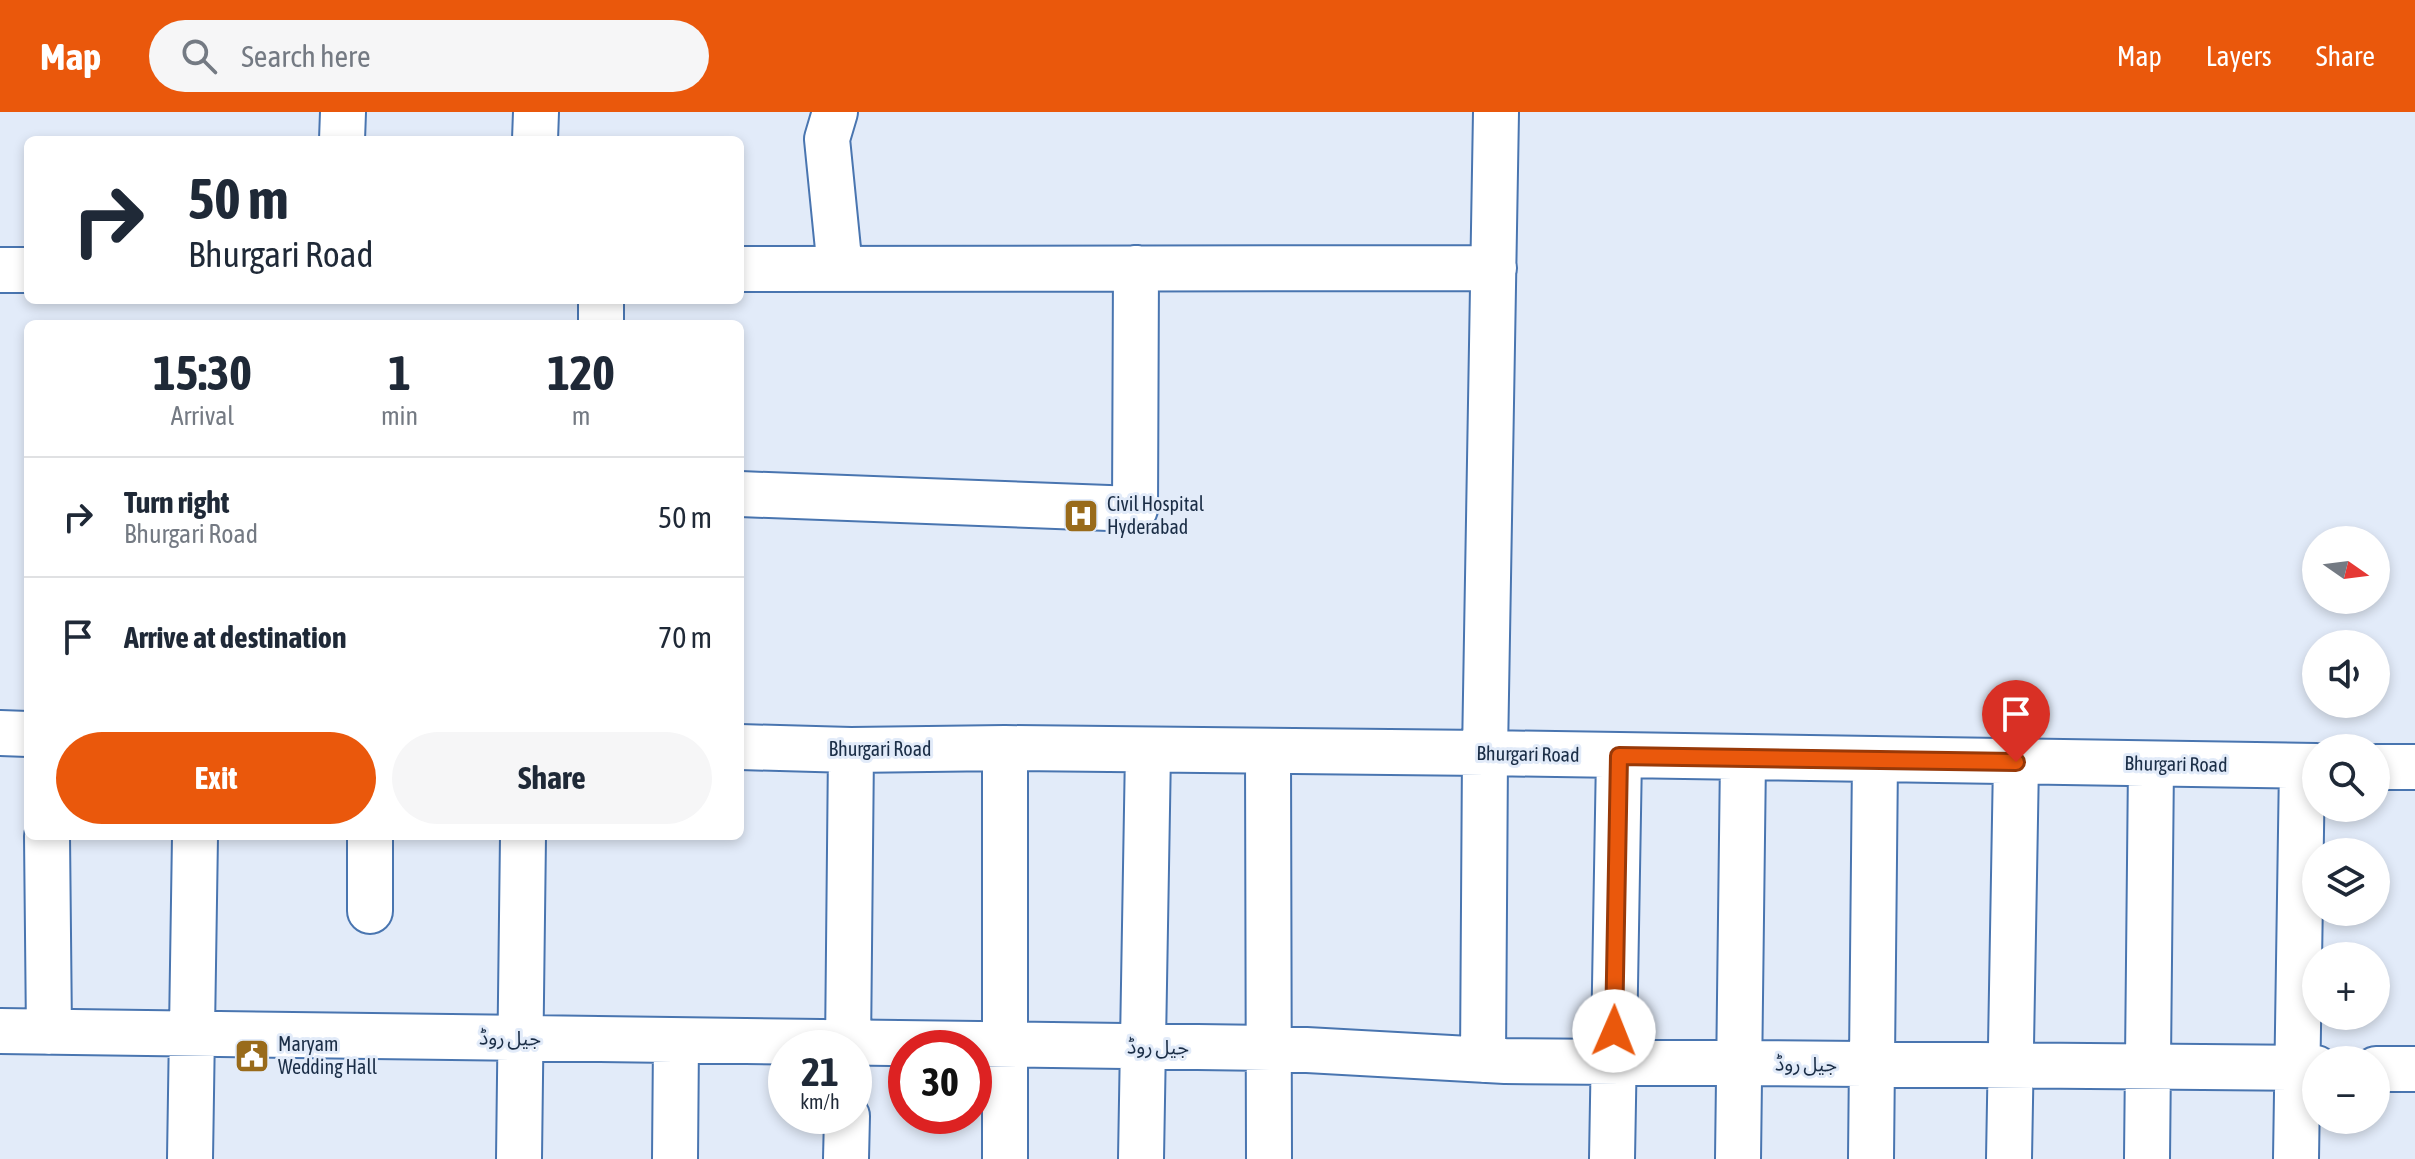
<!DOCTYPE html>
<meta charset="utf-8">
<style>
body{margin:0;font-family:"Asap Condensed","Noto Sans Arabic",sans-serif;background:#f6f6f7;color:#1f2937;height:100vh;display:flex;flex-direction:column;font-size:30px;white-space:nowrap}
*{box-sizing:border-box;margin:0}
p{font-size:26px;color:#747a83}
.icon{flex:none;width:44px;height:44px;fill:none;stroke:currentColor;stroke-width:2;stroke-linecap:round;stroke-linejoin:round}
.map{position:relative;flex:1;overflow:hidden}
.sheet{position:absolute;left:24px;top:208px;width:720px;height:520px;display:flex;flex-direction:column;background:#fff;border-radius:12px;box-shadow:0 4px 12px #0003}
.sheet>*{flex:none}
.guide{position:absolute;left:24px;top:24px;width:720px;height:168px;border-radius:12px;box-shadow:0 4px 12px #0003;background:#fff;color:#1f2937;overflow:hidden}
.needle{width:52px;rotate:104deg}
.controls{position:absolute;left:2302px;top:414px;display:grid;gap:16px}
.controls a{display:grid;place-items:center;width:88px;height:88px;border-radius:50%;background:#fff;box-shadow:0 4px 12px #0003;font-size:40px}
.speed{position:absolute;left:768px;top:918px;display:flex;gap:16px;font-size:40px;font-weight:700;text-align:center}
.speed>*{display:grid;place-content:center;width:104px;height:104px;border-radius:50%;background:#fff;box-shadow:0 4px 12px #0003;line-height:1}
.speed small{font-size:20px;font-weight:400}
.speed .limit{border:12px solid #d22;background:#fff;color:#111}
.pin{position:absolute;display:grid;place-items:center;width:68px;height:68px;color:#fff;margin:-82px -34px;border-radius:50% 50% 50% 0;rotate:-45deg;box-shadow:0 0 8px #0007}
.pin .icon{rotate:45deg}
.me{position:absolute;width:88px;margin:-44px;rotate:1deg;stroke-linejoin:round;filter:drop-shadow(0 0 6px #0008)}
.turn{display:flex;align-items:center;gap:28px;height:168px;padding:0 32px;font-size:36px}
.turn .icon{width:104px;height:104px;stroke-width:2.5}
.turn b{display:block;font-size:56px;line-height:68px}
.eta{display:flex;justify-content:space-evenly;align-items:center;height:136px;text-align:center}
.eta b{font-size:48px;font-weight:700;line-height:56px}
.cta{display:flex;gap:16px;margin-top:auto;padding:16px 32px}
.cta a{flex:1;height:92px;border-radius:48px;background:#ea580c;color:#fff;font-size:32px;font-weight:700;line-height:92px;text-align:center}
.cta a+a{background:#f6f6f7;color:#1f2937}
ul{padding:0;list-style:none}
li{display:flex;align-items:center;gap:24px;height:120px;padding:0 32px;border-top:2px solid #e0e1e3}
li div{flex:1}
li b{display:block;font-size:30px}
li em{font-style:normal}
header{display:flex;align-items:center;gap:48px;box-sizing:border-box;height:112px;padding:0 40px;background:#ea580c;color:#fff}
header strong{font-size:38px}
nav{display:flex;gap:44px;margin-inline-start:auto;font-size:28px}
.search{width:560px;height:72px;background:#f6f6f7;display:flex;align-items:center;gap:20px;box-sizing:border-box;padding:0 28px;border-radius:44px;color:#747a83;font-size:30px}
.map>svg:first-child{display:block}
</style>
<header>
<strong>Map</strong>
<div class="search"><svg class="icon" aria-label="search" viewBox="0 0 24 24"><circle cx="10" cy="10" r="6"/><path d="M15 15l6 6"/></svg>Search here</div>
<nav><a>Map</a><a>Layers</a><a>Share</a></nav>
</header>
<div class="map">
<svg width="2415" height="1047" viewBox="0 0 2415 1047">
<rect width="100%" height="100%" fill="#e2ebf9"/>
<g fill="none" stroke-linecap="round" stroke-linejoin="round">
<g stroke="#4975b0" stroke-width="48">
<path id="minor" d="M835,0l-8,27 13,130
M342,28l1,-28
M535,28l1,-28
M740,157l754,-1
M0,158h28
M601,212v-24
M740,382l395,15 1,-241
M0,621l28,1
M740,635l111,3 154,-2 480,5 831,13
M1268,639l1,408
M2376,655h39
M47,724l2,196
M370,724v75
M0,919l1270,17 235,13 811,7
M848,936l3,-298
M1483,948l2,-307 11,-641
M2376,957h39
M190,1047l5,-323
M519,1047l4,-323
M675,1047l1,-118
M846,1047l1,-43
M1005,1047v-411
M1141,1047l7,-408
M1612,1047l7,-403
M1738,1047l5,-401
M1871,1047l4,-400
M2009,1047l7,-397
M2147,1047l4,-395
M2296,1047l6,-393"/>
</g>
<use href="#minor" stroke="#fff" stroke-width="44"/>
</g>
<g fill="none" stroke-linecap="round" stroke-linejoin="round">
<g stroke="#983908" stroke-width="20">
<path id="route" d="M1614,919l5,-275 397,6"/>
</g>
<use href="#route" stroke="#ea580c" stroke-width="14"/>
</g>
<defs>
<g id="hospital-square" transform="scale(1.8)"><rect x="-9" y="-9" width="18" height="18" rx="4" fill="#996b1b" stroke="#e2ebf9"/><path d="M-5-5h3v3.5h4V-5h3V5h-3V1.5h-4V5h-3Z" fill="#fff"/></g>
<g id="civic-square" transform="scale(1.8)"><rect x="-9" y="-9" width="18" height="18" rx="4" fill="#996b1b" stroke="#e2ebf9"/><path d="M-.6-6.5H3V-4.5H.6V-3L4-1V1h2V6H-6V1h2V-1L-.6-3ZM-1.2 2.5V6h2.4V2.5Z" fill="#fff"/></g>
</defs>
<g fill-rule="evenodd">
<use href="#hospital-square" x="1081" y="404"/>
<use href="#civic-square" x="252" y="944"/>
</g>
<g text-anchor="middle" stroke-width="6" stroke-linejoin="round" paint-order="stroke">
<g font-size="20" fill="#1a2d46" stroke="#e2ebf9" text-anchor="start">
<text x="1107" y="399">Civil Hospital<tspan x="1107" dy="23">Hyderabad</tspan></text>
<text x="278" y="939">Maryam<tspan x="278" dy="23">Wedding Hall</tspan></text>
</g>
<g font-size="20" fill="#1a2d46" stroke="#e2ebf9">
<text x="880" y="644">Bhurgari Road</text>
<text transform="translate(1528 642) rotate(1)" y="7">Bhurgari Road</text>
<text transform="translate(2176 652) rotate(1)" y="7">Bhurgari Road</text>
<text transform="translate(510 926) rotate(1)" y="7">جیل روڈ</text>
<text transform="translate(1158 935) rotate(1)" y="7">جیل روڈ</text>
<text transform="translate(1806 952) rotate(1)" y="7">جیل روڈ</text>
</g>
</g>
</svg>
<div class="controls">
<a><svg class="needle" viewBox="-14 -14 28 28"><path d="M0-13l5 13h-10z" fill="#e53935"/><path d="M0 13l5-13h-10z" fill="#747a83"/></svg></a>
<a><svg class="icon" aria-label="sound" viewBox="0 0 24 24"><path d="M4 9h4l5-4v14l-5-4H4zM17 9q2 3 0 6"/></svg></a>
<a><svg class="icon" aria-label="search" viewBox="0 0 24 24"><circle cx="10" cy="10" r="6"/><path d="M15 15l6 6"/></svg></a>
<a><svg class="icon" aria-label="layers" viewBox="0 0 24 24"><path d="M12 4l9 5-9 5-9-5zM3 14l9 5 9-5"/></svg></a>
<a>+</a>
<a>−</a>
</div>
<div class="speed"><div>21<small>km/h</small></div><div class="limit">30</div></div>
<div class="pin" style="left:2016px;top:650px;background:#d93025"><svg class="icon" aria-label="arrive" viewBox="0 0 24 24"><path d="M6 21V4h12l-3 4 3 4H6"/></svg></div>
<svg class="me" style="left:1614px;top:919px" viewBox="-20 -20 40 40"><circle r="19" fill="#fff"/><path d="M0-13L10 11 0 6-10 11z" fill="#ea580c"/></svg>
<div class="guide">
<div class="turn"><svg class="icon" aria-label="right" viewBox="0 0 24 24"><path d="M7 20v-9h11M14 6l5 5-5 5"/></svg><div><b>50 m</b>Bhurgari Road</div></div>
</div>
<section class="sheet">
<div class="eta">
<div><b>15:30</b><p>Arrival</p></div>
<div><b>1</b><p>min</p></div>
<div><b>120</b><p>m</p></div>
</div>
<ul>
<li><svg class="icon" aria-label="right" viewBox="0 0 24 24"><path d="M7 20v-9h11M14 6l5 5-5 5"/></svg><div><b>Turn right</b><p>Bhurgari Road</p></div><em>50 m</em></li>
<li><svg class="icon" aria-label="arrive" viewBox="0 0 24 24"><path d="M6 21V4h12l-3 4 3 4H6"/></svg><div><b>Arrive at destination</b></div><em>70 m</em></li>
</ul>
<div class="cta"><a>Exit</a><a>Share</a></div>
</section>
</div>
